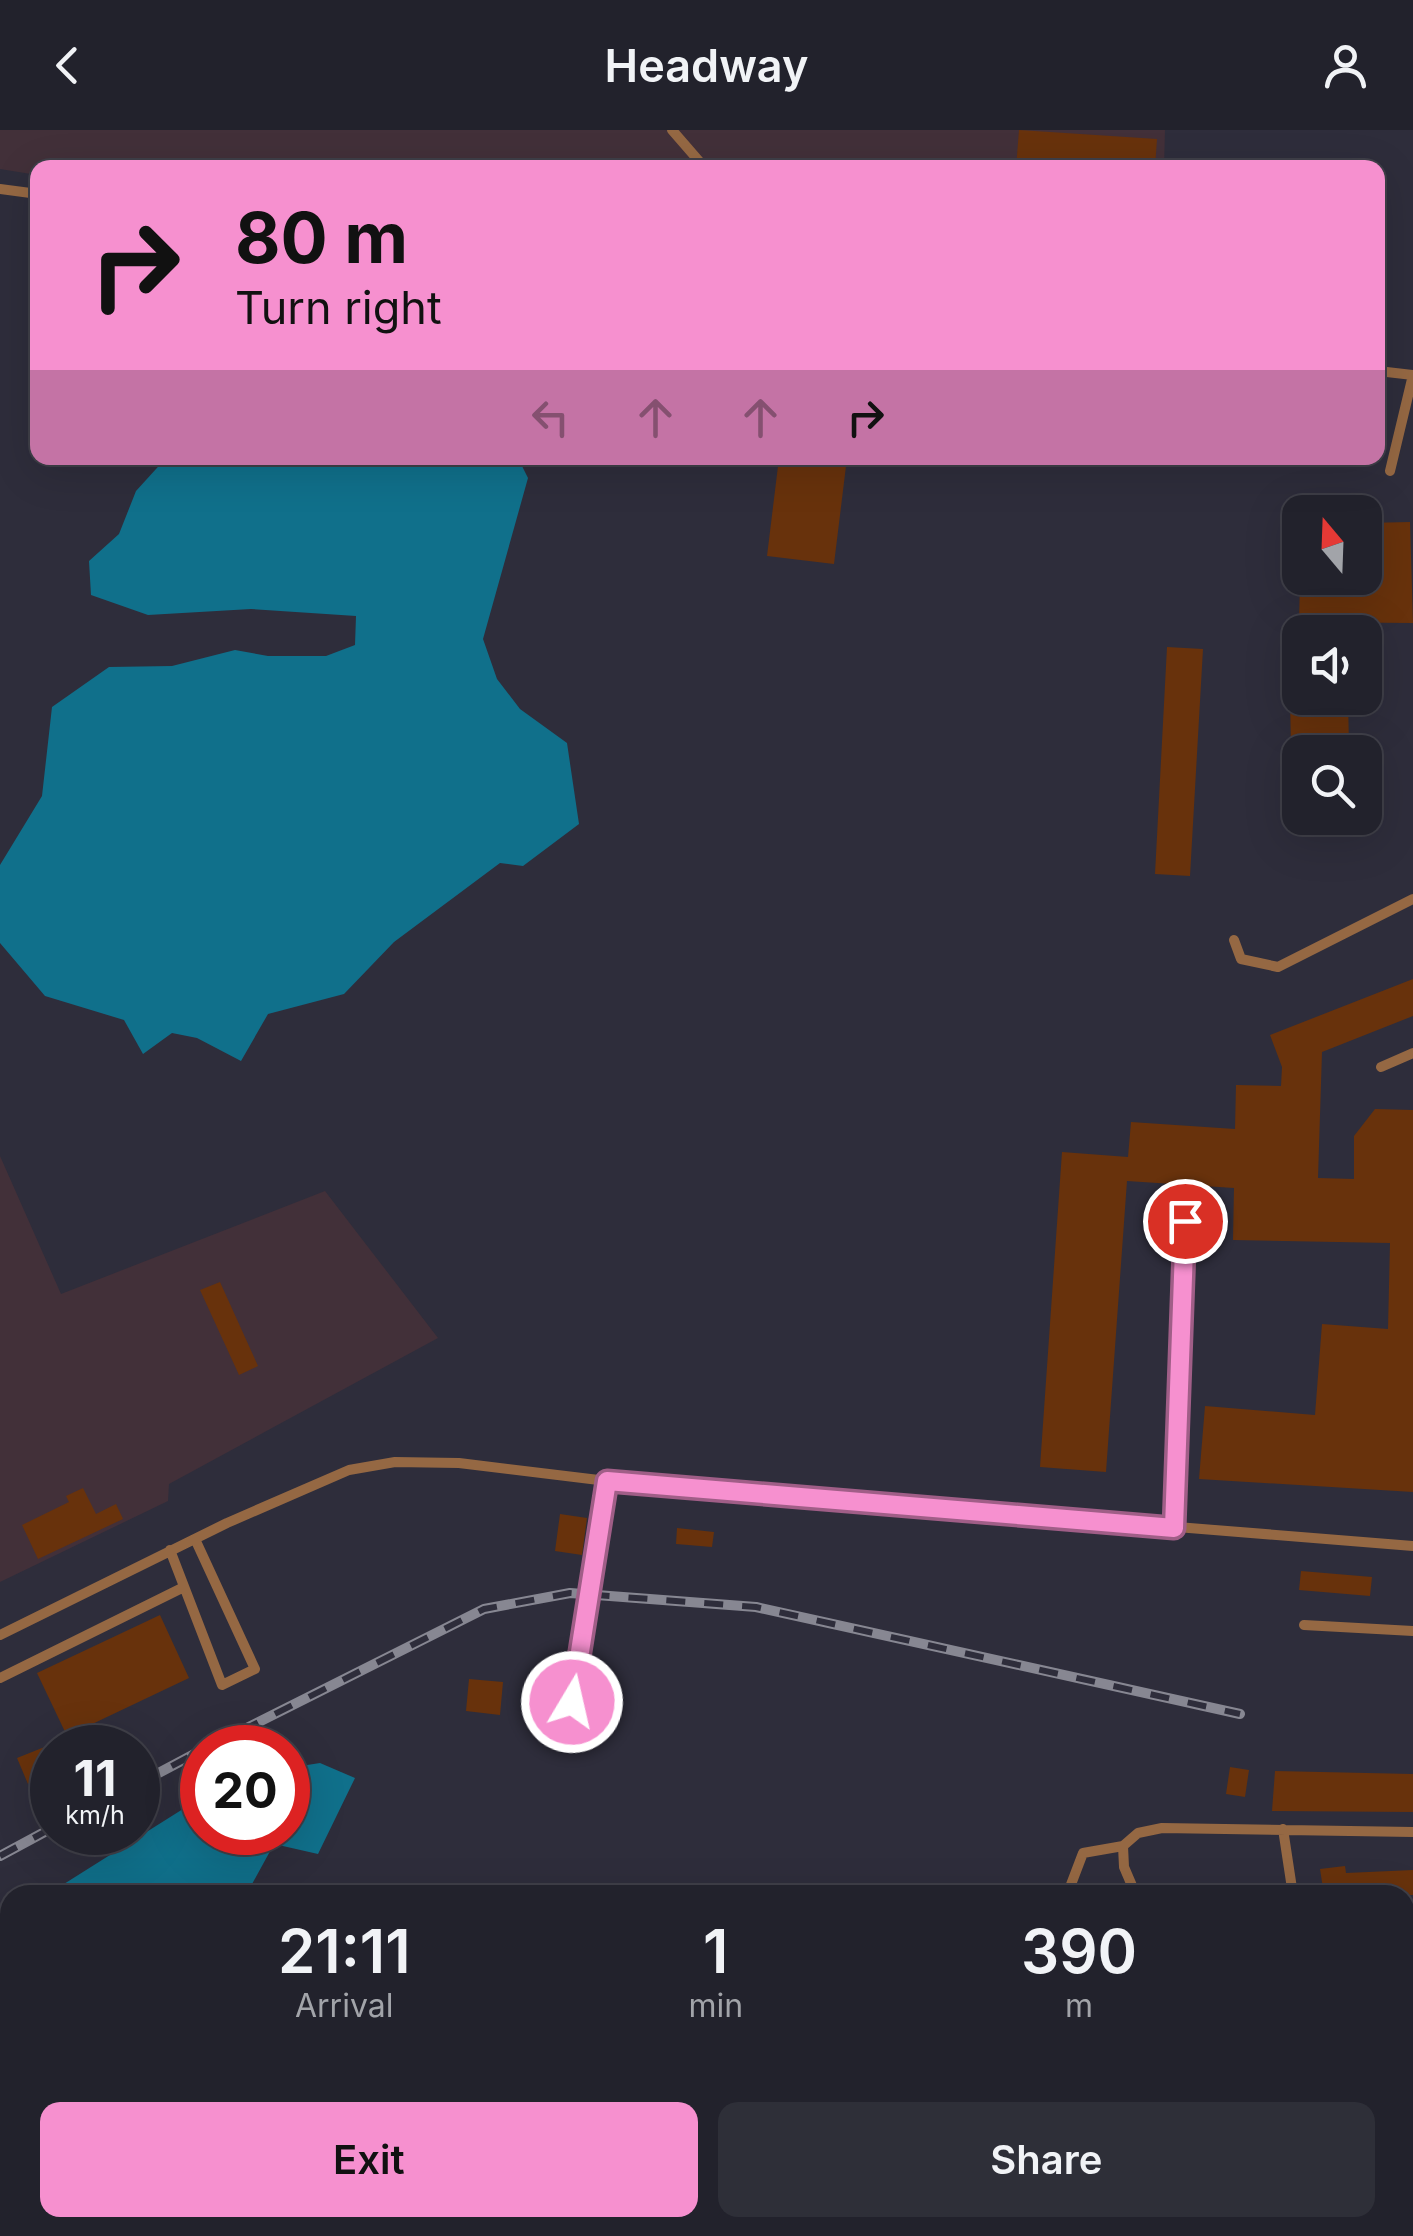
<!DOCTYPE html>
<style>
body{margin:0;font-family:Inter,sans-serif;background:#2e2f38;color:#f1f3f6;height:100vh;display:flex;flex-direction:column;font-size:38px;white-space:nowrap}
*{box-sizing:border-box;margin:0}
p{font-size:32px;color:#a2a4a9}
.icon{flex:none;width:55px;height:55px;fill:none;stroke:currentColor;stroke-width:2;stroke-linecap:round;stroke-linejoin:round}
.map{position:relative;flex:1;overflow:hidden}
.panel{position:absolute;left:0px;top:1755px;width:1415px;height:352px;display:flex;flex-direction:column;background:#22222c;border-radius:30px 30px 0 0;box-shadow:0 10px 40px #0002,0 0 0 2px #3f3f48}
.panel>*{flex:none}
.hud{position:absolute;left:30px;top:30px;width:1355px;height:305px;border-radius:20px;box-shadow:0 10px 40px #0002,0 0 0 2px #3f3f48;background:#f690cf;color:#111;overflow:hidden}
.needle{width:65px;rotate:341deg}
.fabs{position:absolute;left:1282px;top:365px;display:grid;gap:20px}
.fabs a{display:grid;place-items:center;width:100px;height:100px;border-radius:20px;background:#22222c;box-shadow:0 10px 40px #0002,0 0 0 2px #3f3f48;font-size:50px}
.speed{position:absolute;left:30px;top:1595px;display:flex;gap:20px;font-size:50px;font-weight:700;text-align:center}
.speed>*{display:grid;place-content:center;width:130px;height:130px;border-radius:50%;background:#22222c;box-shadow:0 10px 40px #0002,0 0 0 2px #3f3f48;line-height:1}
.speed small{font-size:25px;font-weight:400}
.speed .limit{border:15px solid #d22;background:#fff;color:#111}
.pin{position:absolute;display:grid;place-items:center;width:85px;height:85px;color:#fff;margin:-42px;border:5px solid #fff;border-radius:50%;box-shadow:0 2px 10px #0007}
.me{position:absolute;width:110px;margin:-55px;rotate:9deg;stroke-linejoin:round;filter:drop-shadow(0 0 8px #0008)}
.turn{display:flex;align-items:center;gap:35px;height:210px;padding:0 40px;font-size:45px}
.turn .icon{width:130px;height:130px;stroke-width:2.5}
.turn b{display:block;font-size:70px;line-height:85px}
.lanes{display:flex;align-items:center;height:95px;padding:0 40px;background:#0003;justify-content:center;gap:50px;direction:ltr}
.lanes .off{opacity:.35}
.eta{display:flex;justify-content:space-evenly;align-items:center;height:170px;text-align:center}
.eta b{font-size:60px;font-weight:600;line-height:70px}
.cta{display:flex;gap:20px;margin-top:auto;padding:20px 40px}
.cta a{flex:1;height:115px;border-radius:20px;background:#f690cf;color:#111;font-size:40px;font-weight:600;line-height:115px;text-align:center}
.cta a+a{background:#2e2f38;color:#f1f3f6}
header{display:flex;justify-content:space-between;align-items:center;height:130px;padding:0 40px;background:#22222c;font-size:45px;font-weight:600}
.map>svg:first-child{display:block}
</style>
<header><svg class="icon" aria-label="back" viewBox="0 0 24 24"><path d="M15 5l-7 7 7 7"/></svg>Headway<svg class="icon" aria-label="person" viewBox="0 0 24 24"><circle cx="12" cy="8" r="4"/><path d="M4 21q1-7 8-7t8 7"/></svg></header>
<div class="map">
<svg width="1413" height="2106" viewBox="0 0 1413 2106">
<rect width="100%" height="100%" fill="#2e2d3b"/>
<path fill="#423039" d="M0,0h1165l-1,38h-1126l-1,7 -37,-6z
M0,1026l61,138 264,-103 113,147 -269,146 -1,17 -168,81z"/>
<path fill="#10708b" d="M166,328h352l10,20 -45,161 14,40 23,30 47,34 12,81 -56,42 -23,-3 -106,79 -50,52 -76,20 -27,47 -44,-23 -25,-5 -29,21 -19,-34 -79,-24 -45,-53v-78l42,-69 10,-89 57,-40 63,-1 63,-16 33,6h58l29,-11 1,-29 -105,-7 -103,6 -57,-20 -2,-34 30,-27 17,-43z
M320,1633l35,15 -37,76 -44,-10 -28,51h-181l-9,-6 146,-92v35h86v-64z"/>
<path fill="#68320c" d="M1019,0l138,9 -2,29h-139z
M779,328h68l-13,106 -67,-8z
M1410,392l3,101 -114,-1 1,-40 65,1v-60z
M1167,517l36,2 -13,227 -35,-2z
M1290,568h58l1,49 -58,1z
M1413,849v37l-91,36 -4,126 36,1v-43l21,-27 38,1v382l-214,-13 6,-73 110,9 7,-91 66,5 2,-86 -157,-3 1,-52 -107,-7 -21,291 -66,-5 22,-315 66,5 3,-35 104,7 1,-44 45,1 1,-19 -12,-32z
M220,1152l38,84 -19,9 -39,-85z
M83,1358l13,26 20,-10 7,15 -85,40 -16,-34 47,-23 -3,-6z
M560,1384l27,4 -5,37 -27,-4z
M677,1398l37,4 -2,15 -36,-3z
M1301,1441l71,6 -2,19 -71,-6z
M160,1485l29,63 -122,58 -30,-63z
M469,1549l34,3 -3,33 -34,-4z
M52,1614v29l-24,11 -11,-26z
M1230,1637l19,3 -4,27 -19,-3z
M1275,1641l138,3v38l-141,-1z
M1345,1736l1,7 67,-3v25h-89l-4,-26z"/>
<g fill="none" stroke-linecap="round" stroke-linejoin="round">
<path stroke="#956843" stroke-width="10" d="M672,0l33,38
M0,59l38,5
M1378,241l35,4 -23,96
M1234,810l7,19 37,8 135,-68
M1381,937l32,-14
M1174,1398l11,-307
M170,1420l52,135 33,-16 -60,-130
M1304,1495l109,6
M0,1505l227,-112 122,-53 46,-8 64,1 148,18 806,65
M0,1548l184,-91
M567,1607l40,-256
M1283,1699l10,66
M1067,1765l16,-42 40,-7
M1136,1765l-12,-28 -1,-21 15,-13 24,-5 251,4
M1405,1916l8,1
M1405,2088l8,17
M922,2098l4,8"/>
<g stroke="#878792" stroke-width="10">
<path id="rail" d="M207,1618l277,-139 86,-16 186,14 484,107
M138,1654l64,-34
M0,1726l52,-28
M0,2059l10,7
M61,2098l14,8"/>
</g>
<use href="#rail" stroke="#2e2d3b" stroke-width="6" stroke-dasharray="19" stroke-linecap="butt"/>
</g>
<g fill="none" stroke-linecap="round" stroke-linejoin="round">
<g stroke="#a05e87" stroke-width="25">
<path id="route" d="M572,1572l35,-221 567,47 11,-307"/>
</g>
<use href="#route" stroke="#f690cf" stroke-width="18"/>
</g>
</svg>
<div class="fabs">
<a><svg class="needle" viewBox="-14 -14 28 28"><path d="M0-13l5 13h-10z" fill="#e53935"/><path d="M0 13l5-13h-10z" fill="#a2a4a9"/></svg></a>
<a><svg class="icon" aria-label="sound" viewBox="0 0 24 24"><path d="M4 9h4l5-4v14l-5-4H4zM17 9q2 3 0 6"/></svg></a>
<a><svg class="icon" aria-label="search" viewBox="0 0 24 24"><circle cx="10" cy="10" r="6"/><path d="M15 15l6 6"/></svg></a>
</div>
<div class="speed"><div>11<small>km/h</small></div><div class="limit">20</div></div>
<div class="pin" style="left:1185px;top:1091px;background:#d93025"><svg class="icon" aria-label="arrive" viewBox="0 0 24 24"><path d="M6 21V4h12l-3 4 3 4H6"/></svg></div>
<svg class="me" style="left:572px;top:1572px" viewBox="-20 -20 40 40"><circle r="17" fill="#f690cf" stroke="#fff" stroke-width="3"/><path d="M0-11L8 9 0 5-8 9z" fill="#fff"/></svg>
<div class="hud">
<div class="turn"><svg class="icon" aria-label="right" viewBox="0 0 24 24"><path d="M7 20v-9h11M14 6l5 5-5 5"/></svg><div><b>80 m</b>Turn right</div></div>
<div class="lanes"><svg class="icon off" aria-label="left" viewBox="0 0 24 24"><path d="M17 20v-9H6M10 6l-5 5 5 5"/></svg><svg class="icon off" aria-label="ahead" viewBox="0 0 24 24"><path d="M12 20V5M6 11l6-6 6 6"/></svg><svg class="icon off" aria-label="ahead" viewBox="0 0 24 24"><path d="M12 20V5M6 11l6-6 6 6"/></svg><svg class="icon" aria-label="right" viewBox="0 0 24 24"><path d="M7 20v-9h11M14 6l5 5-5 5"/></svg></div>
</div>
<section class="panel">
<div class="eta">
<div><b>21:11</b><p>Arrival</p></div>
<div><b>1</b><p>min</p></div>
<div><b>390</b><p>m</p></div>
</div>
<div class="cta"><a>Exit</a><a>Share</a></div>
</section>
</div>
